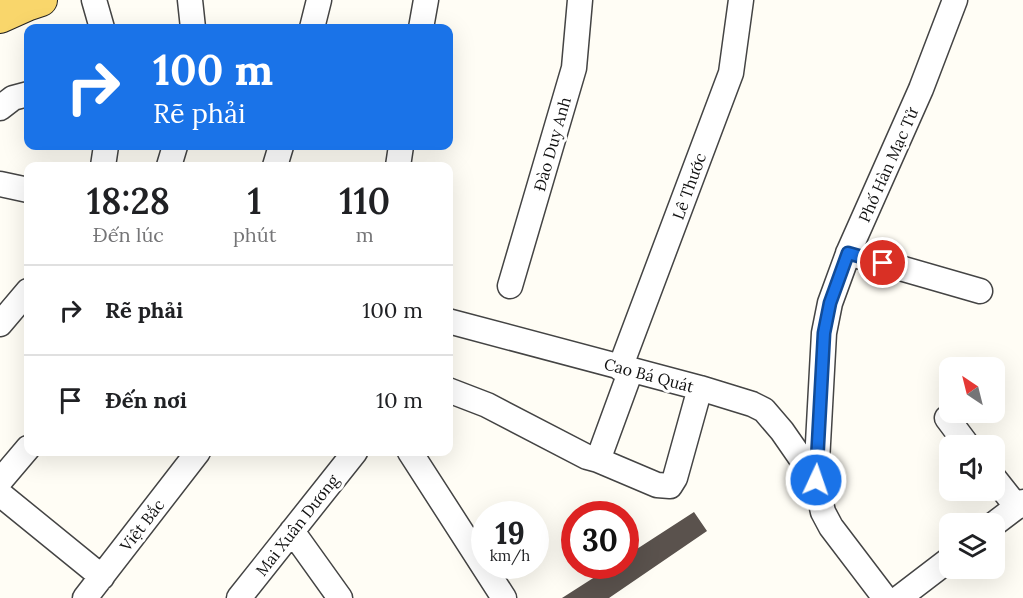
<!DOCTYPE html>
<html lang="vi">
<meta charset="utf-8">
<style>
body{margin:0;font-family:Lora,serif;background:#f6f6f6;color:#202124;height:100vh;display:flex;flex-direction:column;font-size:22px;white-space:nowrap}
*{box-sizing:border-box;margin:0}
p{font-size:20px;color:#757577}
.icon{flex:none;width:33px;height:33px;fill:none;stroke:currentColor;stroke-width:2;stroke-linecap:round;stroke-linejoin:round}
.map{position:relative;flex:1;overflow:hidden}
.panel{position:absolute;left:24px;top:162px;width:429px;height:294px;display:flex;flex-direction:column;background:#fff;border-radius:12px;box-shadow:0 6px 24px #0002}
.panel>*{flex:none}
.guide{position:absolute;left:24px;top:24px;width:429px;height:126px;border-radius:12px;box-shadow:0 6px 24px #0002;background:#1a73e8;color:#fff;overflow:hidden}
.needle{width:39px;rotate:325deg}
.fabs{position:absolute;left:939px;top:357px;display:grid;gap:12px}
.fabs a{display:grid;place-items:center;width:66px;height:66px;border-radius:12px;background:#fff;box-shadow:0 6px 24px #0002;font-size:30px}
.speed{position:absolute;left:471px;top:501px;display:flex;gap:12px;font-size:30px;font-weight:700;text-align:center}
.speed>*{display:grid;place-content:center;width:78px;height:78px;border-radius:50%;background:#fff;box-shadow:0 6px 24px #0002;line-height:1}
.speed small{font-size:15px;font-weight:400}
.speed .limit{border:9px solid #d22;background:#fff;color:#111}
.pin{position:absolute;display:grid;place-items:center;width:51px;height:51px;color:#fff;margin:-26px;border:3px solid #fff;border-radius:50%;box-shadow:0 2px 6px #0007}
.me{position:absolute;width:66px;margin:-33px;rotate:3deg;stroke-linejoin:round;filter:drop-shadow(0 0 4px #0008)}
.turn{display:flex;align-items:center;gap:21px;height:126px;padding:0 30px;font-size:27px}
.turn .icon{width:78px;height:78px;stroke-width:2.5}
.turn b{display:block;font-size:42px;line-height:51px}
.eta{display:flex;justify-content:space-evenly;align-items:center;height:102px;text-align:center}
.eta b{font-size:36px;font-weight:600;line-height:42px}
ul{padding:0;list-style:none}
li{display:flex;align-items:center;gap:18px;height:90px;padding:0 30px;border-top:2px solid #e0e0e0}
li div{flex:1}
li b{display:block;font-size:22px}
li em{font-style:normal}
.map>svg:first-child{display:block}
</style>
<div class="map">
<svg width="1023" height="598" viewBox="0 0 1023 598">
<rect width="100%" height="100%" fill="#fffdf5"/>
<path fill="#5a524d" d="M694,512l13,19 -98,67h-47l50,-32h14v-10z"/>
<g fill="none" stroke-linecap="round" stroke-linejoin="round">
<g stroke="#444" stroke-width="27">
<path id="minor" d="M94,0l8,28
M190,0l3,28
M312,28l7,-28
M421,28l5,-28
M0,108l13,-10 15,-4
M103,166l3,-20
M169,166l6,-20
M275,166l6,-20
M398,166l3,-20
M0,184l28,6
M848,253l132,38
M510,286l64,-218 6,-68
M448,321l252,67 52,16 12,6 18,21 34,49
M0,324l28,-33
M620,368l111,-295 10,-73
M448,390l39,15 100,52 11,3 33,-90
M947,418l21,28
M410,452l94,146
M598,460l59,25 13,1 5,-8 25,-90
M994,478l23,29
M0,481l28,-33
M0,494l102,83
M994,524l29,-22
M292,531l48,67
M85,598l113,-146
M239,598l116,-146
M885,598l-54,-71 -8,-15 -7,-32 8,-147 6,-30 19,-52 72,-162 34,-89
M899,598l51,-39"/>
</g>
<g stroke="#222" stroke-width="34">
<path id="major" d="M0,17l29,-13 12,-4"/>
</g>
<use href="#minor" stroke="#fff" stroke-width="24"/>
<use href="#major" stroke="#f9d66b" stroke-width="32"/>
</g>
<g fill="none" stroke-linecap="round" stroke-linejoin="round">
<g stroke="#114b97" stroke-width="15">
<path id="route" d="M816,480l8,-147 6,-30 18,-50 35,10"/>
</g>
<use href="#route" stroke="#1a73e8" stroke-width="10"/>
</g>
<g text-anchor="middle" stroke-width="6" stroke-linejoin="round" paint-order="stroke">
<g font-size="16" fill="#111" stroke="#fff">
<text transform="translate(552 144) rotate(-74)" y="6">Đào Duy Anh</text>
<text transform="translate(888 165) rotate(-66)" y="6">Phố Hàn Mạc Tử</text>
<text transform="translate(689 186) rotate(-70)" y="6">Lê Thước</text>
<text transform="translate(649 375) rotate(15)" y="6">Cao Bá Quát</text>
<text transform="translate(142 525) rotate(-52)" y="6">Việt Bắc</text>
<text transform="translate(297 525) rotate(-52)" y="6">Mai Xuân Dương</text>
</g>
</g>
</svg>
<div class="fabs">
<a><svg class="needle" viewBox="-14 -14 28 28"><path d="M0-13l5 13h-10z" fill="#e53935"/><path d="M0 13l5-13h-10z" fill="#757577"/></svg></a>
<a><svg class="icon" aria-label="sound" viewBox="0 0 24 24"><path d="M4 9h4l5-4v14l-5-4H4zM17 9q2 3 0 6"/></svg></a>
<a><svg class="icon" aria-label="layers" viewBox="0 0 24 24"><path d="M12 4l9 5-9 5-9-5zM3 14l9 5 9-5"/></svg></a>
</div>
<div class="speed"><div>19<small>km/h</small></div><div class="limit">30</div></div>
<div class="pin" style="left:883px;top:263px;background:#d93025"><svg class="icon" aria-label="arrive" viewBox="0 0 24 24"><path d="M6 21V4h12l-3 4 3 4H6"/></svg></div>
<svg class="me" style="left:816px;top:480px" viewBox="-20 -20 40 40"><circle r="17" fill="#1a73e8" stroke="#fff" stroke-width="3"/><path d="M0-11L8 9 0 5-8 9z" fill="#fff"/></svg>
<div class="guide">
<div class="turn"><svg class="icon" aria-label="right" viewBox="0 0 24 24"><path d="M7 20v-9h11M14 6l5 5-5 5"/></svg><div><b>100 m</b>Rẽ phải</div></div>
</div>
<section class="panel">
<div class="eta">
<div><b>18:28</b><p>Đến lúc</p></div>
<div><b>1</b><p>phút</p></div>
<div><b>110</b><p>m</p></div>
</div>
<ul>
<li><svg class="icon" aria-label="right" viewBox="0 0 24 24"><path d="M7 20v-9h11M14 6l5 5-5 5"/></svg><div><b>Rẽ phải</b></div><em>100 m</em></li>
<li><svg class="icon" aria-label="arrive" viewBox="0 0 24 24"><path d="M6 21V4h12l-3 4 3 4H6"/></svg><div><b>Đến nơi</b></div><em>10 m</em></li>
</ul>
</section>
</div>
